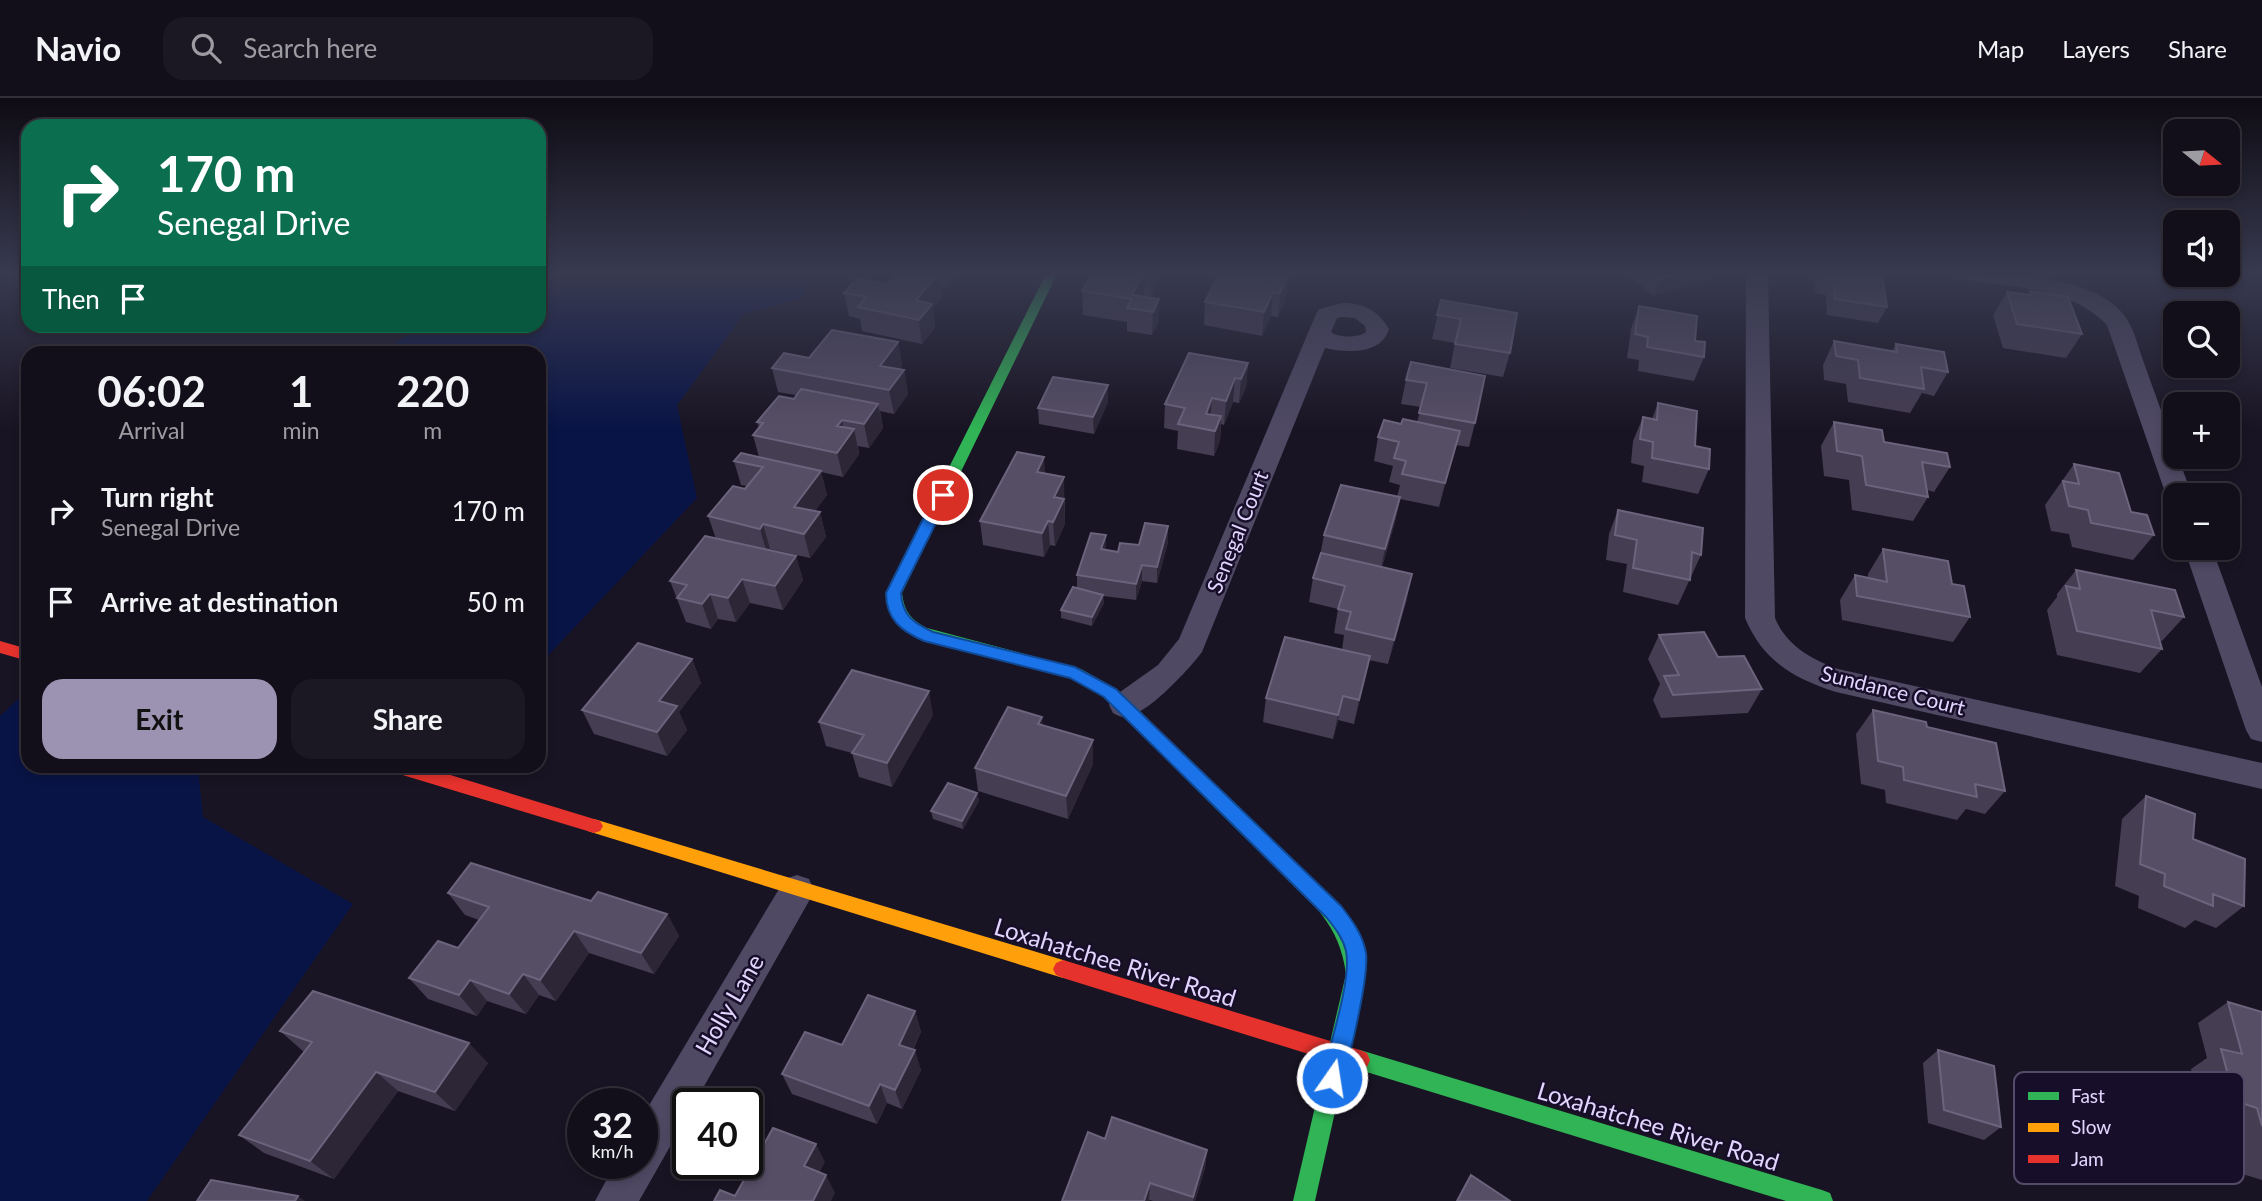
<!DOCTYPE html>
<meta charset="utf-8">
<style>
body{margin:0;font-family:Lato,sans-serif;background:#1c1823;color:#f1f3f6;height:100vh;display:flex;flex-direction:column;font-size:26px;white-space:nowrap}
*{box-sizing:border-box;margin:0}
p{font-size:23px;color:#9d9ca2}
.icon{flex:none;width:38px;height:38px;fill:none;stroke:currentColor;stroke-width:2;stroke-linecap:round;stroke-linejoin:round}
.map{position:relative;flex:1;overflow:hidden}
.sheet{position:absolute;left:21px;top:248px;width:525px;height:427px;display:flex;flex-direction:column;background:#130f1a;border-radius:21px;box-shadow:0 4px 10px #0003,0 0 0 2px #322f39}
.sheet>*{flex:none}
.hud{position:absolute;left:21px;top:21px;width:525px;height:214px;border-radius:21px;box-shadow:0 4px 10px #0003,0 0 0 2px #322f39;background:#0b6e4f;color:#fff;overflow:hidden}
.needle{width:46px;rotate:108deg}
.tools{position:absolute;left:2163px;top:21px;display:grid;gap:14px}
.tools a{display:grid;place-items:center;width:77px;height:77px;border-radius:14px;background:#130f1a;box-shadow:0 4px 10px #0003,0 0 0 2px #322f39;font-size:35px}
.speed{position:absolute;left:567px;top:990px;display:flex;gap:14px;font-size:35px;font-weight:700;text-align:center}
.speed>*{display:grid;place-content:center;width:91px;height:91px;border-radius:50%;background:#130f1a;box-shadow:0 4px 10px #0003,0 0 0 2px #322f39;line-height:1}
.speed small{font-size:18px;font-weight:400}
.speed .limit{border:4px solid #111;border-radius:10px;background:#fff;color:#111}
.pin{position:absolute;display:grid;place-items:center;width:60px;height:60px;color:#fff;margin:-30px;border:4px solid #fff;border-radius:50%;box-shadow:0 2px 7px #0007}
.me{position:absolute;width:77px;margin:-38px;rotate:13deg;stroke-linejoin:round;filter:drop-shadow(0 0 5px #0008)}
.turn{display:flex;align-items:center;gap:24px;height:147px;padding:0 21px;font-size:32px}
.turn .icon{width:91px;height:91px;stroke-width:2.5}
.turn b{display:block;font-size:49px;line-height:60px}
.then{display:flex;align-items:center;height:66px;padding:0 21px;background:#0003;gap:14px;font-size:26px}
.eta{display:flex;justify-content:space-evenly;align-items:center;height:119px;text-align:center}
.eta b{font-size:42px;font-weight:700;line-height:49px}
.button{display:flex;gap:14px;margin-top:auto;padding:14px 21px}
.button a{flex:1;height:80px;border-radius:21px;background:#9c92b2;color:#111;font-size:28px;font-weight:700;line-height:80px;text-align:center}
.button a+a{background:#1c1823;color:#f1f3f6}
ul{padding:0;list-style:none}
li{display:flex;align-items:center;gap:21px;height:91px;padding:0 21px}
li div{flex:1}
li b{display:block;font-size:26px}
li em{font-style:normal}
header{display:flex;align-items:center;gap:42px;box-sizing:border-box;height:98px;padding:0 35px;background:#130f1a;border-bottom:2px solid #322f39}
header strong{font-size:33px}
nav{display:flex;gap:38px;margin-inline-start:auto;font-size:24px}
.search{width:490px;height:63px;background:#1c1823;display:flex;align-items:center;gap:18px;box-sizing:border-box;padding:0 24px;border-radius:21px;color:#9d9ca2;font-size:26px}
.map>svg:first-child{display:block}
</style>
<header>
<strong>Navio</strong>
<div class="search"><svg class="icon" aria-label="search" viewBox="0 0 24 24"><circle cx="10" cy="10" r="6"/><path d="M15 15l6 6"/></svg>Search here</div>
<nav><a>Map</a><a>Layers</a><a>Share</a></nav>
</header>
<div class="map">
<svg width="2262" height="1103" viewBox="0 0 2262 1103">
<rect width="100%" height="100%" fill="#191423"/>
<path fill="#091446" d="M539,176h279l-19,25 -55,15 -67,91 20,93 -158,167v-311l-154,-1 31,-27h123z
M28,592v76l170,1 5,50 150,87 -206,297h-147v-485z"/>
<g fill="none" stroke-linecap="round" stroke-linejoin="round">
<path fill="#4f4964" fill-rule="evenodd" d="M1746,176h22l7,344c11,27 36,41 63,51l424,94v26l-426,-97c-43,-14 -73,-31 -91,-74z
M1956,176c47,0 147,-1 173,49 7,12 10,27 15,40 10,29 21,57 31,86v8h3l14,38h-17v8l-5,-2 -4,-6 -59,-170c-37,-38 -91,-37 -141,-45l-8,-1z
M1342,205c22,0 36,7 47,26 -8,26 -42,24 -64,19l-123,304c-12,16 -56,65 -78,65 -4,0 -7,-2 -11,-4l-4,-8 4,-8 45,-32 21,-26 137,-325 3,-5zM1342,219l13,1 10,8 1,6c-8,6 -27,6 -35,0l6,-14z
M2184,450h28l50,139v55l-11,-3 -5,-9z
M797,777l12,4 5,11 -5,11 -115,203h-6v11l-49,86h-44l20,-37h27v-47l143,-238z"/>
<path fill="#30b455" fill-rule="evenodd" d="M1046,176h11l-155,319c2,18 9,27 25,35l154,41 35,20 26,24 2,5 -2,5h-12l-26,-26 -34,-19 -154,-41c-17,-10 -27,-23 -30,-44z
M1285,758c10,4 18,13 25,20 30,28 50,57 56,98l-51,227h-22l53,-227c-6,-49 -34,-72 -67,-104l-3,-6 3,-6z
M1360,952l462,140 8,3 3,8h-47l-426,-131 -7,-3 -3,-7 3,-7z"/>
<path fill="#ff9f0a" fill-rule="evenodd" d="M594,721l469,141 7,3 3,6 -3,6 -7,3 -469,-145 -6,-2 -3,-5 3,-5z"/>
<path fill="#e5322d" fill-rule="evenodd" d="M0,543l28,8v12l-28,-8z
M1136,614l6,1 149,145 3,6 -3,6 -6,2 -6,-2 -149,-147 -2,-5 2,-5z
M388,668h33l173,53 6,2 3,5 -3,5 -6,2 -198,-60 -6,-2z
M1063,862l297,90 7,3 3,7 -3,7 -7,3 -297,-92 -7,-3 -3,-6 3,-6z"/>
</g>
<path fill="#453d52" d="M886,176h72l-10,13 -6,-1 1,10 -10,12 2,19 -13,17 -60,-13 -2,-12 -11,-3 -5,-23 43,-9 7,-8z
M1092,176h70l-11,23 -7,-1 -1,1 16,2 -1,24 -6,12 -25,-4v-9l-44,-7 -1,-24z
M1289,176l-3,23 -8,20 -7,-1 -9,20 -58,-11 1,-23z
M1626,176h84l-2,5 -54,17z
M1817,176h65l5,33 -9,16 -51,-8 -1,-20 -11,-2 -1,-13z
M2030,193l52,43 -16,24 -63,-10 -10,-33 14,-23 21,3z
M1441,202l69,53 -7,24 -53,-9 5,-25 -23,-4z
M1639,208l56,35 9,16 -10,24 -56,-10 1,-11 -12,-2 4,-29z
M1834,243l58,10 4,-7 52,28 -14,24 -12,-3 -12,20 -62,-11 -2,-18 -22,-4 -1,-15z
M898,244l4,24 -2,3 4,1 4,24 -14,20 -14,-3 3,17 -14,20 -11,-2 1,8 -16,23 -22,-5 6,23 -12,16 5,1 6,25 -16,21 -40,-9 -1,1 27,6 7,24 -20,30 -33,-7 -14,19 -18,-3 -7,10 -25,-7 -16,-41 46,-42 -8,-23 39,-30 -6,-1 -7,-24 25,-4 -6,-22 6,-7 -2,-6 37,-23 2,-4 -18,-3 -6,-24 37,-10z
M1411,264l64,61 -6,24 -13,-2 -17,62 -39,-8 -5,23 -13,45 25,32 -19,65 -19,-4 -15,64 -16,-4 -5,19 -70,-17 3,-24 76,-48 2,-15 -10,-2 4,-24 -29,-7 4,-24 7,-22 4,-21 73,-38 3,-12 -11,-3 4,-16 -19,-5 4,-24 23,-13 16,-2 4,-15 -20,-3 5,-24z
M1248,265l-2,24 -7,16 -6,-1 -9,23 -3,-1 -1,17 -6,15 -37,-7 1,-18 -14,-3 1,-24z
M1108,304l-14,32 -55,-10 -1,-16z
M1658,305l37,43 14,23 -11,25 -56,-12 2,-16 -13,-3 2,-22 10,-24 9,2z
M1834,324l116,45 -16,25 -7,-2 1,7 -15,24 -61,-11 -3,-30 -25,-4 -3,-30z
M2074,366l57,48 23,23 -21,25 -61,-13 -3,-13 -18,-3 -6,-26z
M1045,375l20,28v23l-10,22 -5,-1 -6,12 -61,-12 -3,-24z
M1618,412l83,45 -23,50 -55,-13 4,-28 -21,-4 3,-26z
M1106,437v15l12,2 21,-7 29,-3 -11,41 -15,-2 -6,19 -33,-4 1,7 -12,23 -31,-8v-8l16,-22v-13z
M1883,451l69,35 18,33 -17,25 -111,-22 -2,-20 15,-25 13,3v-4z
M2076,472l108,47 -22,24 -2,-1 2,9 -22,24 -83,-18 -10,-45 10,-13v-3z
M1659,537l59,22 44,32 -14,24 -87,5 -8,-18 7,-16 -12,-25z
M692,561l9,24 -22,29 8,18 -20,26 -73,-22 -12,-24z
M1873,612l54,17 78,64 -20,23 -19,-5 -9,11 -71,-17 -1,-13 -24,-6 -5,-50z
M933,617l-41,72 -33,-10 -7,-24 -26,-7 -7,-24z
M1093,666l-25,55 -90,-28 -3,-23z
M977,695l2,8 -16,28 -30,-10 -2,-8z
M2146,698l47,43 51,67 -28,22 -21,-8 -10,8 -47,-20 1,-12 -24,-10 7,-67z
M448,795l143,8 76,13 12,22 -25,38 -65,-21 -33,48 -17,-6 -13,19 -39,-13 -10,15 -49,-17 -19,-21 49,-30 21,-28 -14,-5z
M2228,904l34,10v168l-26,-8 -11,-45 -21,-7 -13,-51 16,-11 -9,-35z
M915,913l6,21 -8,18 8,20 -19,39 -15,-6 -10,21 -85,-30 -10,-20z
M280,933l208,32 -33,48 -57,-20 -64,88 -70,-26 -25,-18 65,-83z
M1938,952l63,77 -17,13 -56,-17 -5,-60z
M1105,1041l102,11 -2,18 -10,33h-42l-3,-1 -1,1h-87z"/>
<path fill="#2c2637" d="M938,176h2l3,22 -10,12 2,19 -13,17 -6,-44z
M946,176h12l-10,13z
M1143,176h1v22l-7,13 -5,-14z
M1151,176h11l-11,23z
M1289,176l-3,23 -8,20 2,-24z
M1677,176h33l-2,5 -54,17 6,-16z
M1273,194l-2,24 -9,20 2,-24z
M1159,201l-1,24 -6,12 1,-23z
M898,244l4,24 -17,24 -5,-24z
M1248,265l-2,24 -7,16 2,-24z
M904,272l4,24 -14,20 -5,-24z
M1235,280l-2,24 -9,23 2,-24z
M1108,287v17l-14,32 -1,-17z
M1212,300l-2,25 -4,-9z
M878,306l5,24 -14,20 -5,-24z
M1221,318l-1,25 -6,15 1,-25z
M842,322l4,21 8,-12 5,25 -16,23 -6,-24v-27z
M1460,333l-6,24 -15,52 6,-24z
M1044,359l2,25 -9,-10z
M821,373l6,24 -27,36 -6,-24z
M1064,379l1,47 -10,22 -2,-24 1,-25z
M1400,399l-5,25 -15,51 5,-24z
M820,414l6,25 -16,21 -6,-24z
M1048,423l2,24 -6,12 -2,-24z
M763,426l7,25 -3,4 -7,-24z
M1168,428v16l-11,41v-16z
M1106,437v17l-5,-3z
M796,458l7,24 -20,30 -8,-24z
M1142,467v16l-6,19v-16z
M1412,476l-5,25 -19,65 6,-24z
M742,481l8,24 -14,19 -8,-24z
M710,496l8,25 -7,10 -9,-25z
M1103,497l1,8 -12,23v-9z
M1370,558l-5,24 -11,44 5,-24z
M692,561l9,24 -22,29 8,18 -20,26 -10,-24 2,-31z
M929,593l4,24 -41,72 -5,-24z
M1343,598l-5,24 -5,19 5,-24z
M1042,619l2,23 -6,-16z
M1093,642v24l-25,55 -2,-23z
M977,695l2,8 -16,28 -1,-8z
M667,816l12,22 -25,38 -13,-21z
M574,833l15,22 -33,48 -16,-21z
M523,876l16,21 -13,19 -17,-20z
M470,882l17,21 -10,15 -18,-21z
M915,913l6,21 -16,33 -6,-20z
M469,945l19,20 -33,48 -20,-19z
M915,952l6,20 -19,39 -7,-19z
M376,974l22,19 -64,88 -24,-18z
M880,986l7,19 -10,21 -8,-18z
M816,1046l9,18 -11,22 -10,-18z
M1207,1052l-2,18 -10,33h-2z
M826,1077l9,18 -4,8h-18z
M1150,1085l-1,18h-5z
M298,1098l7,5h-10z"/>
<path fill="#564e65" stroke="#6c637d" stroke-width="2" d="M895,176h43l-22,26 16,4 -13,16 -61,-13 8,-10 -22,-4 13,-15 30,6z
M1092,176h51l-11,21 27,4 -6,13 -26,-4 5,-9 -50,-8z
M1219,176h69l-8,19 -7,-1 -9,20 -59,-10z
M1653,176h24l-17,6z
M1822,176h60l5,33 -52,-8 -2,-20 -11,-2z
M2030,193l38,6 14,37 -65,-10 -10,-32 24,3z
M1441,202l76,13 -7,40 -55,-9 6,-25 -24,-4z
M1639,208l58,10 -2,25 10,1 -1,15 -57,-10 1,-10 -13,-3z
M832,232l66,12 -18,24 24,4 -15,20 -117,-22 12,-15 25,5z
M1834,243l63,11 -1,-8 48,8 4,20 -27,-5 3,22 -64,-11 -2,-18 -22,-4z
M1189,255l59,10 -7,16 -6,-1 -9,23 -14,-3 -6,16 15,2 -6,15 -37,-7 7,-16 -20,-4z
M1411,264l74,14 -10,47 -56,-10 8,-30 -21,-3z
M1053,279l55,8 -15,32 -55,-9z
M801,291l77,15 -14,20 -22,-4 -5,6 17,3 -17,24 -84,-18 10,-12 -6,-1 22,-26 15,3z
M1658,305l39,8 -2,35 15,3 -1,20 -57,-11 1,-16 -13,-3 3,-22 14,3z
M1403,321l57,12 -15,52 -43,-9 4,-13 -12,-3 5,-16 -21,-5 6,-17 17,4z
M1834,324l48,8 2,12 63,11 3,14 -28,-5 6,35 -62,-12 -4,-29 -25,-5z
M1017,354l27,5 -7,15 27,5 -10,20 10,2 -11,23 -5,-1 -6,12 -62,-12z
M741,355l80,18 -27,36 26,5 -16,22 -41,-10 -3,5 -52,-13 25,-30 12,3 18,-22 -29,-6z
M2074,366l45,9 12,39 16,3 7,20 -63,-12 -3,-13 -19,-4 -6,-25 16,3z
M1341,387l59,12 -15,52 -61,-14z
M1618,412l85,18 -2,27 -9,-3 -2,28 -57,-12 4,-28 -22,-5z
M1145,425l23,3 -11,41 -15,-2 -6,19 -59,-9 14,-42 15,2 -5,14 17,3 2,-9 19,2z
M705,438l91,20 -21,30 -33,-7 -14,19 -18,-4 -8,10 -25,-6 10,-13 -17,-4z
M1883,451l65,12 4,23 12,2 6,31 -113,-21 -2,-21 32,7z
M1321,455l91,21 -18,66 -48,-11 5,-17 -13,-3 7,-23 -32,-8z
M2076,472l99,20 9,27 -33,-7 11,39 -85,-18 -11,-45 14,3z
M1073,489l30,8 -11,22 -31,-7z
M1704,534l14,25 26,-1 18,33 -89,6 -9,-19 15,-1 -20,-40z
M1285,539l85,19 -11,44 -16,-4 -5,19 -72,-17z
M638,545l54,16 -33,42 18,5 -20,26 -75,-22z
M852,572l77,21 -42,72 -35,-10 12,-18 -45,-13z
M1008,609l34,10 -4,7 55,16 -27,56 -91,-28z
M1873,612l53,12 1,5 69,16 9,48 -30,-7 2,13 -73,-17 -1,-13 -25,-6z
M948,685l29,10 -15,28 -31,-10z
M2146,698l49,18 -2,25 52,20 -1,47 -31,-12v12l-49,-20 1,-12 -25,-10z
M471,765l120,38 7,-9 69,22 -26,39 -67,-22 -34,49 -17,-6 -14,20 -39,-14 -11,15 -50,-17 29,-37 20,7 31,-41 -41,-14z
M313,893l156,52 -34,49 -59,-20 -66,89 -71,-26 73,-93 -32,-11z
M868,897l47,16 -16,34 16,5 -20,40 -15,-6 -11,22 -87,-32 23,-42 37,13z
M2228,904l34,10v114l-5,-18 -22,-7 -14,-52 21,5z
M1938,952l56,16 7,61 -57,-17z
M1112,1019l95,33 -14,47 -43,-14 -6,18h-82l26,-69 17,7z
M773,1030l43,16 -12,22 22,9 -13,26h-99l6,-11 15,6z
M1471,1077l39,26h-53z
M211,1082l87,16 -3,5h-98z"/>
<linearGradient id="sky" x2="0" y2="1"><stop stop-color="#0e0b13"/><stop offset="0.53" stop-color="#383a50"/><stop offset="1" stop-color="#383a50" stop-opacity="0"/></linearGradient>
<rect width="2262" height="331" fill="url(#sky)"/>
<path fill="#1a73e8" stroke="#114b97" stroke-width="2" d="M943,392l7,5 -49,98c1,22 12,30 32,39l142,35 41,22 225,217c11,14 22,29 25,47 3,24 -17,110 -26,133l-8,3 -7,-3 -3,-8c7,-31 30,-98 24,-127 -3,-13 -11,-23 -19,-33l-223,-221 -34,-19 -146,-37c-23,-10 -38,-22 -38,-48l49,-98z"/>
<g text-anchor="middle" stroke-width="5" stroke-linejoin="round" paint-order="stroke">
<g font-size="21" fill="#e2d6ff" stroke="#170e29">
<text transform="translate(1238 434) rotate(-68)" y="7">Senegal Court</text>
<text transform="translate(1893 593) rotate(14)" y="7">Sundance Court</text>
</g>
<g font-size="24" fill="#e2d6ff" stroke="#170e29">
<text transform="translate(1115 865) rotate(17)" y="8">Loxahatchee River Road</text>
<text transform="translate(730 907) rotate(-60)" y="8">Holly Lane</text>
<text transform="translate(1658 1029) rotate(17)" y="8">Loxahatchee River Road</text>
</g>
</g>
<rect x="2014" y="974" width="230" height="112" rx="10" fill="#170e29" stroke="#544a69" stroke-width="2"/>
<rect x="2028" y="994" width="31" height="8" fill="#30b455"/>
<rect x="2028" y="1025" width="31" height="9" fill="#ff9f0a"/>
<rect x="2028" y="1057" width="31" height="8" fill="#e5322d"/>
<g font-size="19" fill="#e2d6ff">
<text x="2071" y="1005">Fast</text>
<text x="2071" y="1036">Slow</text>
<text x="2071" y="1068">Jam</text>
</g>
</svg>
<div class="tools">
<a><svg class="needle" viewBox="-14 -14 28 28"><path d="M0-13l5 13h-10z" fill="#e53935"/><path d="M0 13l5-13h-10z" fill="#9d9ca2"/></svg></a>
<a><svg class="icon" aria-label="sound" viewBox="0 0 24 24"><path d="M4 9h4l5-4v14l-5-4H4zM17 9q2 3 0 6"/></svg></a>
<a><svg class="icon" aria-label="search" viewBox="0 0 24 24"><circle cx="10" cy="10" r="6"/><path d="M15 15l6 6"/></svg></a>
<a>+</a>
<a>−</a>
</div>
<div class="speed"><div>32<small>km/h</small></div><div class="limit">40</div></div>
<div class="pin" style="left:943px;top:397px;background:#d93025"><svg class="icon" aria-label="arrive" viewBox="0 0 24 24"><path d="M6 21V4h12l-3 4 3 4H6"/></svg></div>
<svg class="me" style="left:1332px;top:980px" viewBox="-20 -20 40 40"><circle r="17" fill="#1a73e8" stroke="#fff" stroke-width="3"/><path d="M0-11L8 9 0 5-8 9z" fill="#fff"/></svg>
<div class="hud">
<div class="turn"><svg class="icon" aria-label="right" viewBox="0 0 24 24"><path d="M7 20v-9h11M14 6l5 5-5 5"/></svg><div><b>170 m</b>Senegal Drive</div></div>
<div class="then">Then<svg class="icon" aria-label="arrive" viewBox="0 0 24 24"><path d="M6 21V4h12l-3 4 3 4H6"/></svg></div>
</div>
<section class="sheet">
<div class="eta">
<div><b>06:02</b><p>Arrival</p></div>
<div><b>1</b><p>min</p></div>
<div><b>220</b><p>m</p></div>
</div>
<ul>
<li><svg class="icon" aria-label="right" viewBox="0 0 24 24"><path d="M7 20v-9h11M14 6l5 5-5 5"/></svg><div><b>Turn right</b><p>Senegal Drive</p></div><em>170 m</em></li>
<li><svg class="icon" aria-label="arrive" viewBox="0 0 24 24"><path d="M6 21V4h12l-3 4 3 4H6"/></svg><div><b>Arrive at destination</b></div><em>50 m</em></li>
</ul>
<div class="button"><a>Exit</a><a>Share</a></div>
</section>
</div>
